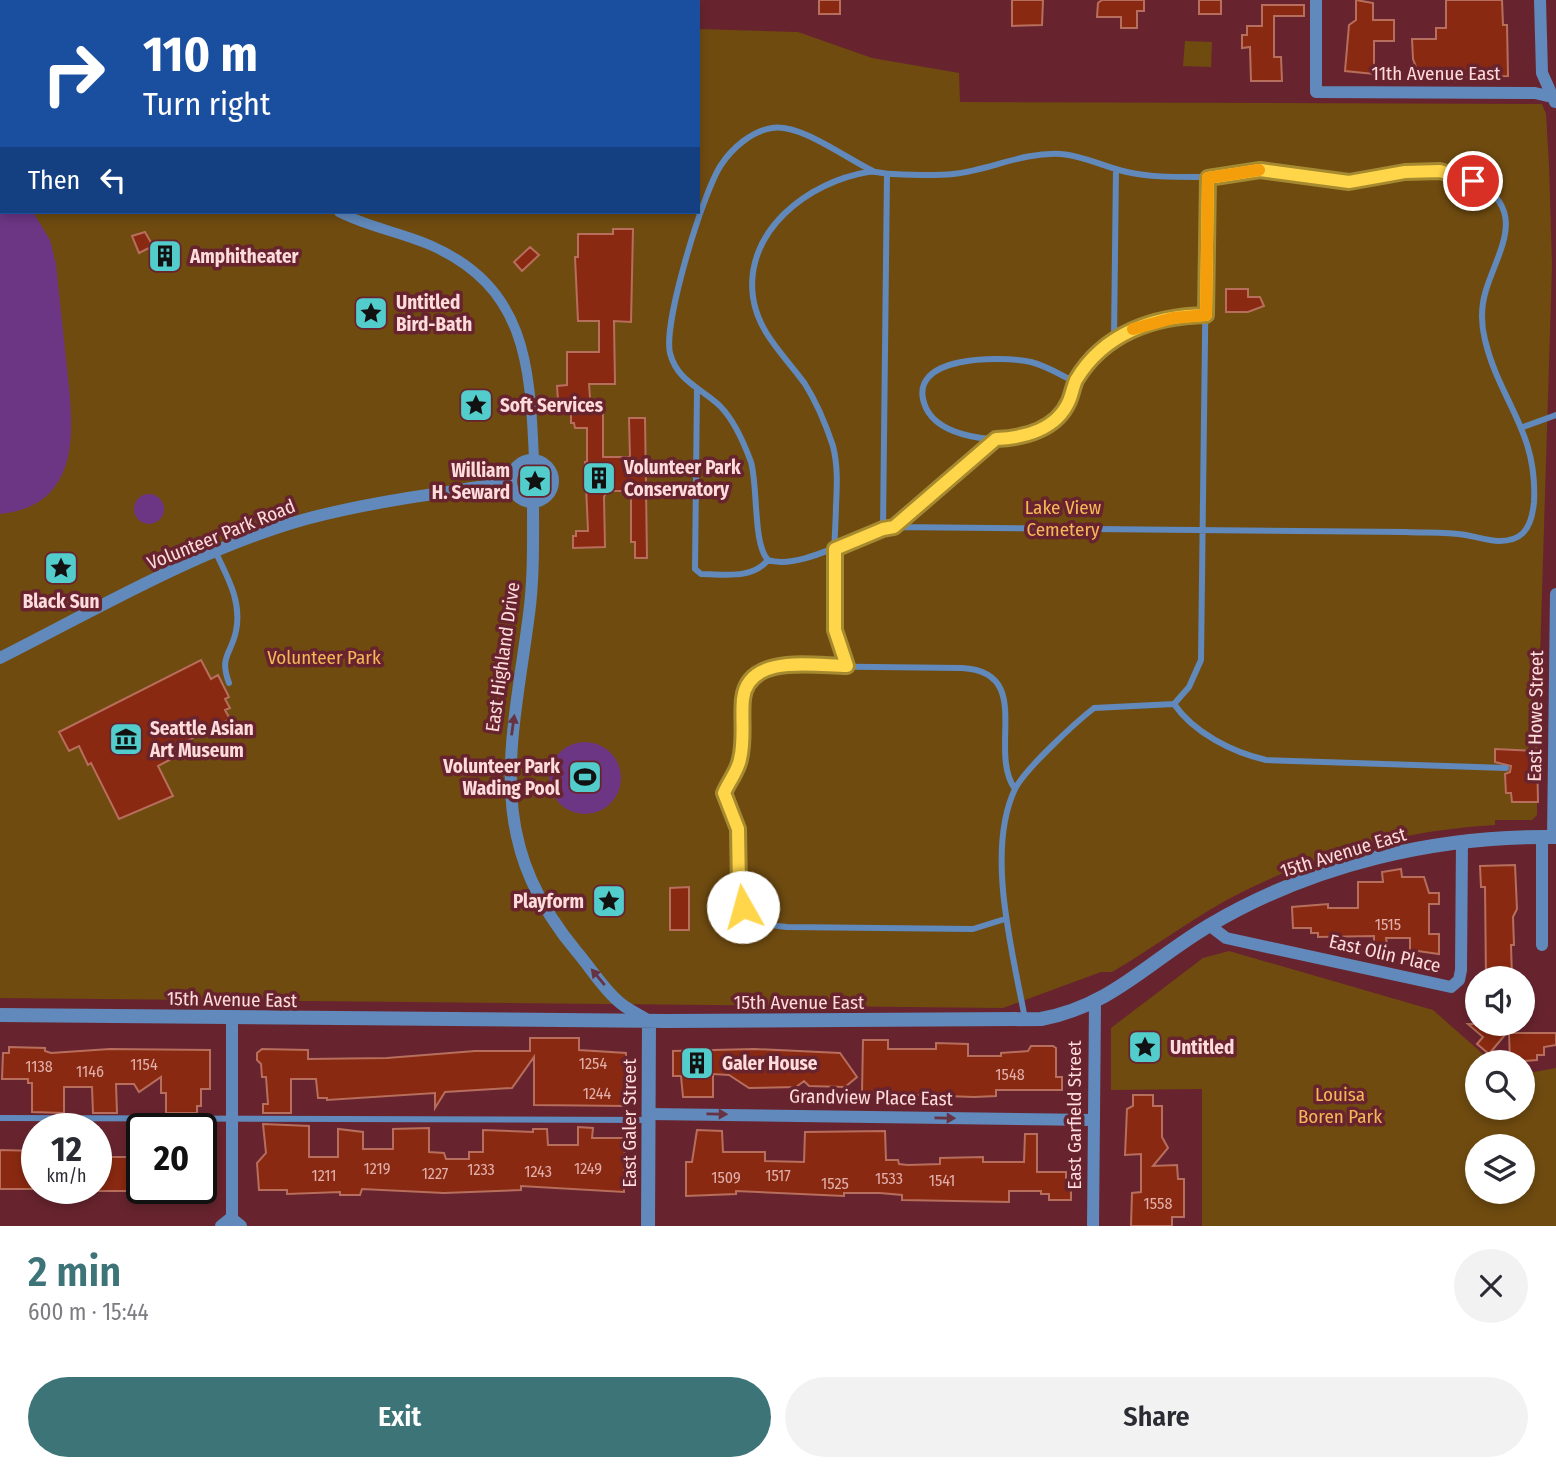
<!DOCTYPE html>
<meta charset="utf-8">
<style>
body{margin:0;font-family:"Fira Sans Condensed",sans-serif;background:#f2f2f3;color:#2b2b33;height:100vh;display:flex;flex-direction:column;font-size:26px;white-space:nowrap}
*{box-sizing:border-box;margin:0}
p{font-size:23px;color:#7c7c81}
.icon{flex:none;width:38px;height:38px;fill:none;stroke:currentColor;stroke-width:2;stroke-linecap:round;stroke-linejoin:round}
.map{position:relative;height:1226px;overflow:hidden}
.details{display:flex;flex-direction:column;background:#fff;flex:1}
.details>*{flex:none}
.top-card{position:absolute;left:0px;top:0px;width:700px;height:214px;box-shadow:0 4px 10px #0003;background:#1a4fa0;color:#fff;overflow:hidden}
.fabs{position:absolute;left:1465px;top:966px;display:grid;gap:14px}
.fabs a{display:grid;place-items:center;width:70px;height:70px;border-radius:50%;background:#fff;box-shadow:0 4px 10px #0003;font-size:35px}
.speed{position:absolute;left:21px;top:1113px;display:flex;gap:14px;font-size:35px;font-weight:700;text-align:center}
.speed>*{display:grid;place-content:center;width:91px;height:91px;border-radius:50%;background:#fff;box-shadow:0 4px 10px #0003;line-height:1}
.speed small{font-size:18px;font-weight:400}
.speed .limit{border:4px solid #111;border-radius:10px;background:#fff;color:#111}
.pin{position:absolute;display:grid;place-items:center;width:60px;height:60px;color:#fff;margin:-30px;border:4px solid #fff;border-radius:50%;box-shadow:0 2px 7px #0007}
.me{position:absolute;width:77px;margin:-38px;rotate:353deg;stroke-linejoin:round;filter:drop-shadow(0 0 5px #0008)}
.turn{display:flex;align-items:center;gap:24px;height:147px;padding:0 28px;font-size:32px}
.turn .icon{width:91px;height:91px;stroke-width:2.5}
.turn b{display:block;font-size:49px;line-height:60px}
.then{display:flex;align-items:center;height:66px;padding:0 28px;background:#0003;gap:14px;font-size:26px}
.round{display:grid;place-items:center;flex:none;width:74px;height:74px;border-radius:37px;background:#f2f2f3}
.overview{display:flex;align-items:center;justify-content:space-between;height:119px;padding:0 28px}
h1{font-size:42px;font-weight:600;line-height:52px;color:#3d7478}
.button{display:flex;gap:14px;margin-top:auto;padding:14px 28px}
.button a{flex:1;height:80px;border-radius:42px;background:#3d7478;color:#fff;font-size:28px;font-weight:600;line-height:80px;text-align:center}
.button a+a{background:#f2f2f3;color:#2b2b33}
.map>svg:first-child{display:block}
</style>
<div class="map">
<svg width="1556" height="1226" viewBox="0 0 1556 1226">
<rect width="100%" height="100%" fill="#68242e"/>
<path fill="#6f4b10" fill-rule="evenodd" d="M652,0l-650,2v210h696v-183l100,3 74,26 87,15 1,29 582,2 4,10 3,51 3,100 -12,393v90l-3,3v64l-5,5h-37v5c-87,5 -173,27 -251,66 -47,23 -87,55 -132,81h-11l-98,36 -1003,-10v-997z
M1185,41l27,1 -1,25 -28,-1z
M1229,951l204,59 59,52h-15v46h45l1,-34 33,-6v158h-354v-137l-91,1v-62l92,-70zM1477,1146h45v46h-45z"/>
<path fill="#6d3685" d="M0,188l2,24h31l17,28 6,24c3,32 7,64 10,96 7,62 20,145 -66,154z
M134 509a15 15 0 1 1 30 0a15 15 0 1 1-30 0Z
M549 778a36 36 0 1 1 72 0a36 36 0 1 1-72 0Z"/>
<path fill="#8a2911" stroke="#b76e5c" stroke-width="2" d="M819,0h21v14h-21z
M1012,0h31l-1,25 -30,1z
M1102,0h42v11h-7v17h-16v-11h-24l1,-14z
M1199,0h22v14h-22z
M1356,0l17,3v17h21v21h-20v33l-29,-3 4,-46 7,-5z
M1446,0h56l1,25h4l1,51 -47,1v5h-13v-7h-29l-6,-16 -1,-20h24v-11h10z
M1262,5h42v11h-30v41h7l1,24h-31l-1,-34 -8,1v-13h5v-9h15z
M613,229h20l-2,93 -17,-1 1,63h-26l2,28 12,-1v46h27l-1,-39h16l2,140h-12v-16h-4v-51h-24l-3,6 1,50 -32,1v-12h3v-5h12l-3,-69h2v-34h-12l-1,-5h-3v-24l-13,1 -1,-14 10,-1v-33h32v-31h-21l-3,-64h3v-23h35z
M145,232l8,14 -14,7 -7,-17z
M530,247l9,8 -17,16 -8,-9z
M1226,289h22v8h12l4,9 -16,6h-22z
M201,660l10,19 7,-4 11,22 -4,2 5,9 -5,2 5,9 -57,29 4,8 -19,10 15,30 -54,23 -28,-56 -3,2 -9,-19 -10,5 -10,-19z
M1495,749l42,2 1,51h-26l-1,-9h-5l-1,-19 5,-2 1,-6 -16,-4z
M1515,865l2,44 -4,8 1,28h-3l1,33h-26l-1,-91h-4l-1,-21z
M1401,869l1,8h22l5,16h10v11h-10v30h10v20l-29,-4v-12h-24l1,6 -13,1v-9l-56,1v-4h-7v-5h-18l-1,-21 36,-3v4h30v-26h25l-1,-10z
M689,887v43h-19v-42z
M1468,1024h34l7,6 -20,24 -12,-10 6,-7z
M1509,1033h47v12l-12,2v8h-7v5l-27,2z
M530,1038h49v12l47,3v53l-92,-1v-48l-22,31 -67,4 -10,16v-15l-108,7v-2h-9l-2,-19h-25v34h-28v-9h5l-2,-27h-4l-1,-13 -4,-4v-7l5,-4 46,1v9l79,-1 88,-7h55z
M863,1040h25v9h48v-6l32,1v12h33v-3l27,-2 3,-5h22l3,2v29h6v13h-66v6l-22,1 -112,-4z
M9,1047l36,1v3l6,2 59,-4 100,1v39h-9v17h-4v7h-31v-20h-5v-16l-22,15 -5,-8h-18l1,29h-24l-1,-26h-28v26l-32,-1v-29h-4v-4h-26l1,-26h6z
M754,1049l86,4 17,24 -12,10 -36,-1 -5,-5 -8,6 -47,1 -20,-13 -16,-1v23h-30l-2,-21h-8v-25z
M1133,1095h20v11h9v31l6,11 -15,18 24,-1 1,14h6v38h-12v9h-41l1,-33 9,-1v-38l-16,1 2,-46 6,-3z
M263,1124l46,2v31h29v-28l25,3v17h30v-20l36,-1v24l15,1 2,6h23v-7h14v-22l50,2v-3h14l1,16h30v-18l15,1 -1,10h33l-1,54 -103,-6v4l-77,3 -82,-4 -2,6h-20v-3l-53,2v-4h-28l-2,-27 9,-10z
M697,1130l25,1 1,21h42v9l39,1 1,-30 80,-1 1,29h12l1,4 9,1 32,-1v-6l43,-1v5h41l1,-28h12v38h29v13h5v15h-22v-6h-8v-3h-32v11l-107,-2v-5l-22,-2h-36v3l-108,-5v3l-50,2v-34h6z
M0,1150l37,1v38h-37z
M96,1157h33l1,7h12v27h-46z"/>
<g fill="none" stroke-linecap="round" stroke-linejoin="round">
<path stroke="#6189bb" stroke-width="6" d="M1114,339l2,-170
M1075,382c-14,-7 -28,-16 -44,-20 -28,-6 -129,-8 -105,46 8,17 26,24 44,28 28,7 69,4 90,-20 9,-10 9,-22 15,-34 8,-15 26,-33 40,-43 24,-19 61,-24 91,-24
M697,390l-2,179 6,5c23,0 50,6 67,-14
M1523,427l33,-12
M894,527l102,-87
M883,529l4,-355
M216,553c12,25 26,49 20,78 -5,24 -17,25 -7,52
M847,666c-21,-49 -12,-108 -11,-160 1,-20 2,-40 -3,-60 -7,-21 -16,-43 -28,-62 -20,-28 -47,-51 -52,-87 -9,-66 55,-115 115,-125 8,-1 17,2 25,2 20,1 40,2 60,0 37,-4 69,-22 108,-20 24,2 43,13 66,18 22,5 45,5 68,5 23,1 44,-9 67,-7 29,2 56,11 85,12 46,1 88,-26 133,2 47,29 18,67 6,106 -5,16 -5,34 -1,50 14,60 53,91 49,162 -1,11 -3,23 -11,31 -6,6 -15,8 -24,8 -11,0 -22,-4 -33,-6 -20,-3 -40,-2 -60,-3l-512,-5c-35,5 -92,44 -126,33 -15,-15 -10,-74 -17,-98 -7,-19 -17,-42 -31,-56 -19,-18 -43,-25 -50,-53 -7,-30 33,-161 51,-188 11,-17 31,-34 51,-37 28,-5 75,31 101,43
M1174,704c20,29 58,48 92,56l240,8
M1005,919l-32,10 -186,-2c-68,-4 -39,-56 -49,-98 -3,-14 -14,-22 -14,-36 5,-12 14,-22 16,-34 10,-43 -16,-88 47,-93l175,2c73,4 25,82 53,121
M1025,1019c-12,-66 -40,-167 -10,-230 10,-20 61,-67 79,-81l80,-4 15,-17 12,-27 6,-482
M0,1118l649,2"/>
<path stroke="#6189bb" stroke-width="10" d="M0,79h2
M339,212c29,15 61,20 91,33 98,43 100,123 104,215"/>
<path stroke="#6189bb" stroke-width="12" d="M1316,0v92l219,1 21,5
M1540,0l2,73 13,29
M511 481a21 21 0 1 1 42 0a21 21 0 1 1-42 0Z
M533,502c0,37 1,75 -4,112 -17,132 -47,224 48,338 13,15 25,35 41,49 8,8 21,13 31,20
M0,658c99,-50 199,-109 306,-139 67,-18 137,-26 205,-37
M1553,837l3,-243
M1209,925l17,13 225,49 8,-7 2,-10 1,-129
M1542,945v-108
M232,1019v199
M649,1114l444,6
M221,1226l10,-8 10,8
M1093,1226l2,-222"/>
<path stroke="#6189bb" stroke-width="14" d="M0,1015l667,6 374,-2c71,-13 109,-59 169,-94 103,-61 227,-90 346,-88
M648,1226l1,-205"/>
</g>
<defs><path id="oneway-solid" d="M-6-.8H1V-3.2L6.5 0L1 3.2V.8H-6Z" transform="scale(1.75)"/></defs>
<g fill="#673343">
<use href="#oneway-solid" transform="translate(513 725) rotate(-82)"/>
<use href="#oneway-solid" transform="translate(598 977) rotate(-130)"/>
<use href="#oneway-solid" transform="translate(717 1114) rotate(1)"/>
<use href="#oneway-solid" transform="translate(945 1118) rotate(1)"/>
</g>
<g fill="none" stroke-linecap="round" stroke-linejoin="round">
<g stroke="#a68a30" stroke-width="18">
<path id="route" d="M743,907l-4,-20 -1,-58 -14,-36c5,-12 14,-22 16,-34 5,-20 1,-41 3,-60 5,-46 72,-33 104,-33l-12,-36v-81l48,-20 11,-2 102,-88c29,-1 61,-10 73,-38 3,-7 4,-14 7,-21 28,-47 78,-64 130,-65l2,-137 52,-8 89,12 56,-10 35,-1 33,10"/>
</g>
<use href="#route" stroke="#ffd54a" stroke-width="12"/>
<path stroke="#f59e0b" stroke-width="12" d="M1133,329l40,-11 33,-3 2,-137 51,-8"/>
</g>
<defs>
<g id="building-square" transform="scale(1.75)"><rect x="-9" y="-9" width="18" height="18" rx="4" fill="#52cdcc" stroke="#68242e"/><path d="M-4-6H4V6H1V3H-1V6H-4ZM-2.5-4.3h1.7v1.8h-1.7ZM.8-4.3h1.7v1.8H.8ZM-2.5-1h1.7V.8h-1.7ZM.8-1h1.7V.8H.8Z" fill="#111"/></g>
<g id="sight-square" transform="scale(1.75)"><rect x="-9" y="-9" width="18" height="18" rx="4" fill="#52cdcc" stroke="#68242e"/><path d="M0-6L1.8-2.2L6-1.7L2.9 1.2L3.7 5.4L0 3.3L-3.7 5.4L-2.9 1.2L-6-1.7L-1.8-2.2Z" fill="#111"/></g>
<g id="museum-square" transform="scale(1.75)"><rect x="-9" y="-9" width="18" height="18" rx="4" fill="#52cdcc" stroke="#68242e"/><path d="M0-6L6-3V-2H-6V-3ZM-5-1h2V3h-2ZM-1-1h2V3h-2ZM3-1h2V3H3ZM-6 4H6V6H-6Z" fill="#111"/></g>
<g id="stadium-square" transform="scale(1.75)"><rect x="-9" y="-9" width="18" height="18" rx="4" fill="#52cdcc" stroke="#68242e"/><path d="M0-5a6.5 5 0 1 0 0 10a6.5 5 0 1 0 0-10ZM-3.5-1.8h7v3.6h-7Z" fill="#111"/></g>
</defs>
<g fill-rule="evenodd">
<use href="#building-square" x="165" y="256"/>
<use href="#sight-square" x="371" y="313"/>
<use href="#sight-square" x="476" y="405"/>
<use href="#building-square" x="599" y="478"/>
<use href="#sight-square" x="535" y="481"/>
<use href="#sight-square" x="61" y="568"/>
<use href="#museum-square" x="126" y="739"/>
<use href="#stadium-square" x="585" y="777"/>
<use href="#sight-square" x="609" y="901"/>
<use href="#sight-square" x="1145" y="1047"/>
<use href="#building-square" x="697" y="1063"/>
</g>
<g text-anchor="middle" stroke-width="7" stroke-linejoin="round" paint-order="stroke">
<g font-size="16" fill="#e1aea9">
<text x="1388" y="930">1515</text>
<text x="593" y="1069">1254</text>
<text x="144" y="1070">1154</text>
<text x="39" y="1072">1138</text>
<text x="90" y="1077">1146</text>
<text x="1010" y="1080">1548</text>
<text x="597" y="1099">1244</text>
<text x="377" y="1174">1219</text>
<text x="588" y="1174">1249</text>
<text x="481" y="1175">1233</text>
<text x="538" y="1177">1243</text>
<text x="435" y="1179">1227</text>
<text x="324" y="1181">1211</text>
<text x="778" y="1181">1517</text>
<text x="726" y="1183">1509</text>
<text x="889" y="1184">1533</text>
<text x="942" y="1186">1541</text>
<text x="835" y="1189">1525</text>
<text x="1158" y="1209">1558</text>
</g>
<g font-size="19" fill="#fedbdc" stroke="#68242e">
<text x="1436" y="80">11th Avenue East</text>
<text transform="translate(221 534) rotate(-22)" y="7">Volunteer Park Road</text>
<text transform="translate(502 657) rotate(-82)" y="7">East Highland Drive</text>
<text transform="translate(1535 716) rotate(-89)" y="7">East Howe Street</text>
<text transform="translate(1343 852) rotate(-17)" y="7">15th Avenue East</text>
<text transform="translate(1385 953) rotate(13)" y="7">East Olin Place</text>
<text transform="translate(232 999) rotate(1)" y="7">15th Avenue East</text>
<text x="799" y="1009">15th Avenue East</text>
<text transform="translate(871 1097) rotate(1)" y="7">Grandview Place East</text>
<text transform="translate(1074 1115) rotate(-90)" y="7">East Garfield Street</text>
<text transform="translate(629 1123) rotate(-90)" y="7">East Galer Street</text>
</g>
<g font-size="19" font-weight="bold" fill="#fedbdc" stroke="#68242e" text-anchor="start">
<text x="190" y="263">Amphitheater</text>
<text x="396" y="309">Untitled<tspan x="396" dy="22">Bird-Bath</tspan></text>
<text x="500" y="412">Soft Services</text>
<text x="624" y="474">Volunteer Park<tspan x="624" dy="22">Conservatory</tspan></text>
<text x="510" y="477" text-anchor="end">William<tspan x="510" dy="22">H. Seward</tspan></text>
<text x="61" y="608" text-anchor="middle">Black Sun</text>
<text x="150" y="735">Seattle Asian<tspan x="150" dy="22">Art Museum</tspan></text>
<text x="560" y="773" text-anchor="end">Volunteer Park<tspan x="560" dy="22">Wading Pool</tspan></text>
<text x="584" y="908" text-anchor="end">Playform</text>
<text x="1170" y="1054">Untitled</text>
<text x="722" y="1070">Galer House</text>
</g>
<g font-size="19" fill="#f7b759" stroke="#68242e">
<text x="1063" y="514">Lake View<tspan x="1063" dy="22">Cemetery</tspan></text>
<text x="324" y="664">Volunteer Park</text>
<text x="1340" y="1101">Louisa<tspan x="1340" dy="22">Boren Park</tspan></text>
</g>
</g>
</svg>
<div class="fabs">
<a><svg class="icon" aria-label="sound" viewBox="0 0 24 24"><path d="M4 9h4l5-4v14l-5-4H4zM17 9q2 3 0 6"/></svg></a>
<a><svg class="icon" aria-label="search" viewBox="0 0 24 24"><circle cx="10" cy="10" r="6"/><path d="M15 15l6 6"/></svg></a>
<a><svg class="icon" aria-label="layers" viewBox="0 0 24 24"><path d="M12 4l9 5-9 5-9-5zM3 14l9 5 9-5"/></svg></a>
</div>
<div class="speed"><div>12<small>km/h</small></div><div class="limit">20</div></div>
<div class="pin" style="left:1473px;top:181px;background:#d93025"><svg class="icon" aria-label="arrive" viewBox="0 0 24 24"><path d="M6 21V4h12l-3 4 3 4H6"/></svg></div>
<svg class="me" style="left:743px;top:907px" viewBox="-20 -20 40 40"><circle r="19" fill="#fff"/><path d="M0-13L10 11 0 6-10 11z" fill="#ffd54a"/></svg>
<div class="top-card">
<div class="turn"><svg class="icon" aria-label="right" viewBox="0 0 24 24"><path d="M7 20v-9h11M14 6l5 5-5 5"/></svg><div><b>110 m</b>Turn right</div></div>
<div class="then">Then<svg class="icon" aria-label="left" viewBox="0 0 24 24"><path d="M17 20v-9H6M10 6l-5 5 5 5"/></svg></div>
</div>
</div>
<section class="details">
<div class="overview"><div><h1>2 min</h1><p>600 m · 15:44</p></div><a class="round"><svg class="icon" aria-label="close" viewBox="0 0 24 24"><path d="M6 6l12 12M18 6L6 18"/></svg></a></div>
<div class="button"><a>Exit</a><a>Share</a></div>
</section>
